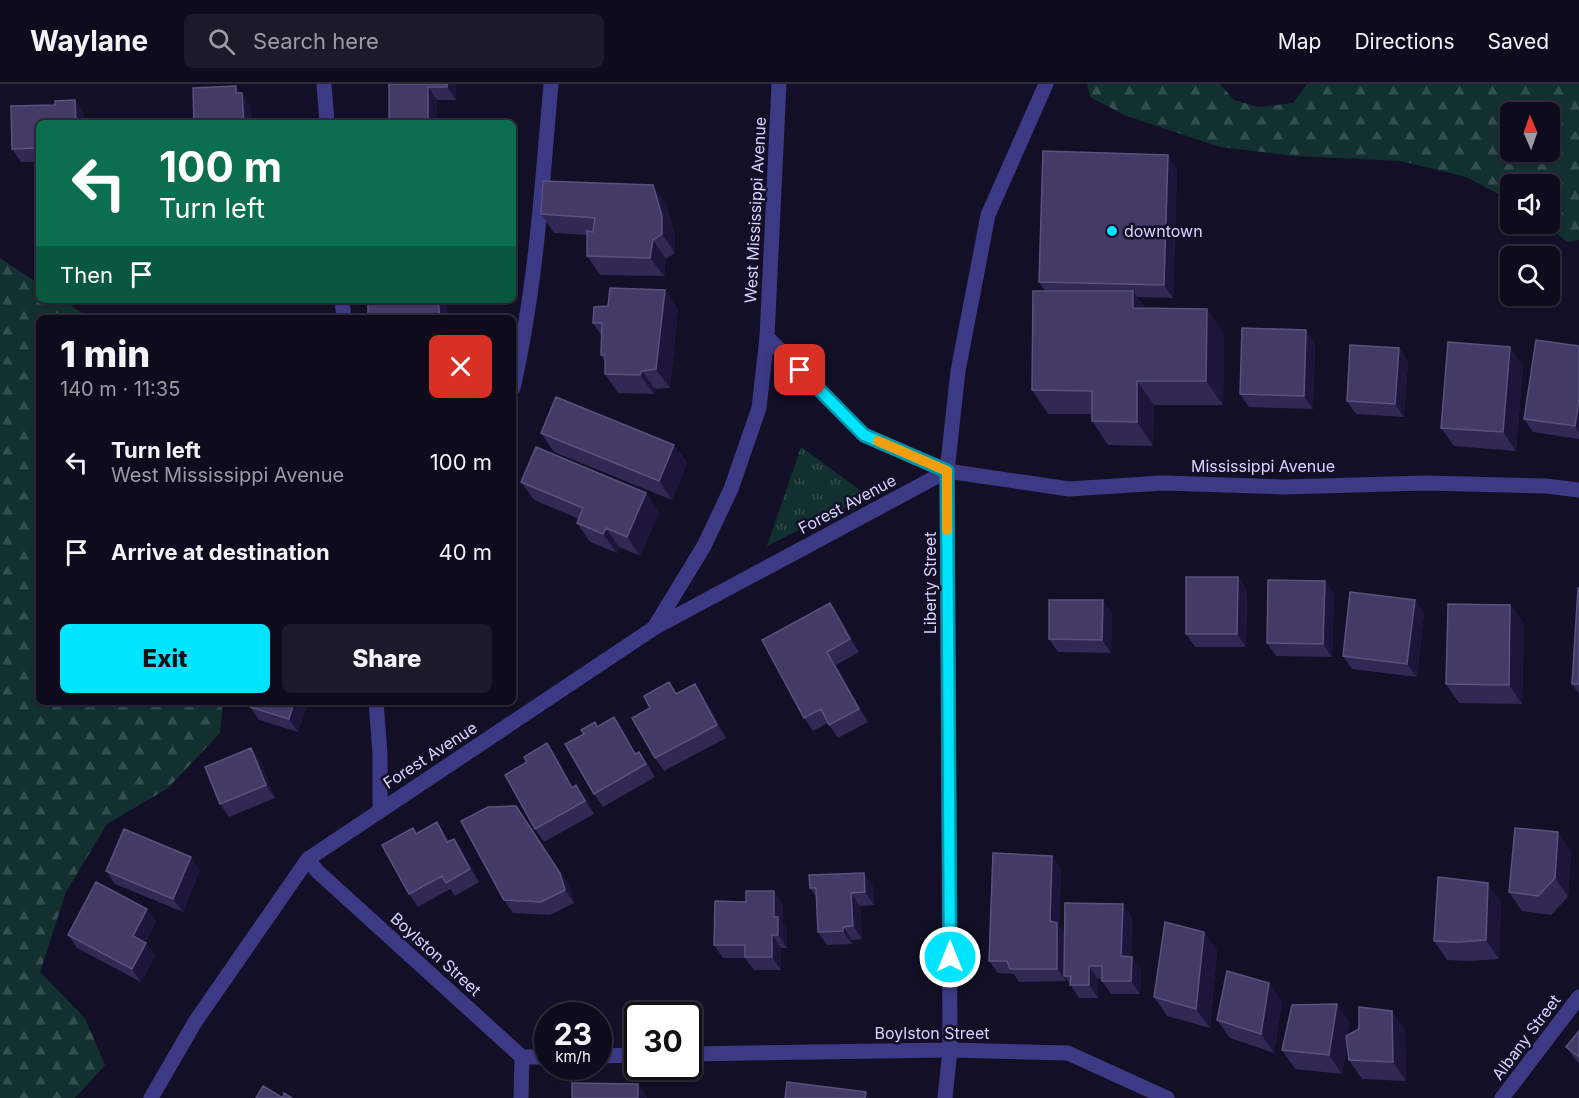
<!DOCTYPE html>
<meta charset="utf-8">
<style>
body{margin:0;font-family:Inter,sans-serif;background:#1c1929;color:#f1f3f6;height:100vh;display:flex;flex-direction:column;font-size:22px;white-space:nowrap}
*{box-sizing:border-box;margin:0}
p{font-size:20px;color:#9b9ba3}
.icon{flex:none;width:33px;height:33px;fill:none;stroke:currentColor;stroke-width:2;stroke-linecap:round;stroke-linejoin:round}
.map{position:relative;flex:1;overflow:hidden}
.panel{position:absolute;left:36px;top:231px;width:480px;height:390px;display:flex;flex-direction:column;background:#0e0b1c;border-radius:9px;box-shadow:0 2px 4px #0004,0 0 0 2px #2e2b3b}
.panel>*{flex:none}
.guide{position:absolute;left:36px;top:36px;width:480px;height:183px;border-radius:9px;box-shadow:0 2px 4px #0004,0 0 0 2px #2e2b3b;background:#0b6e4f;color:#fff;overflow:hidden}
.needle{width:39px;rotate:358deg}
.fabs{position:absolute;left:1500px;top:18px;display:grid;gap:12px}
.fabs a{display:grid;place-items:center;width:60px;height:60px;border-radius:9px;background:#0e0b1c;box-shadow:0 2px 4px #0004,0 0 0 2px #2e2b3b;font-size:30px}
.speed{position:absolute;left:534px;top:918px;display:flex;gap:12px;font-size:30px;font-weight:700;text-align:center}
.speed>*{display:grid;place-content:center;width:78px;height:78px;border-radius:50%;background:#0e0b1c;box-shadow:0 2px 4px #0004,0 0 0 2px #2e2b3b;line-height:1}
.speed small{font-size:15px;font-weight:400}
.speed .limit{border:3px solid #111;border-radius:9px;background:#fff;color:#111}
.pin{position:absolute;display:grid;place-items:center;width:51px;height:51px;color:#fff;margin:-26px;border-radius:12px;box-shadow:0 3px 9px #0006}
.me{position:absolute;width:66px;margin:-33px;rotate:0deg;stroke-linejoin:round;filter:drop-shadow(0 0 4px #0008)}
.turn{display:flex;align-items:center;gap:21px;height:126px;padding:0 24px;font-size:27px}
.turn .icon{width:78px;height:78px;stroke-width:2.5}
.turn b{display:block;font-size:42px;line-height:51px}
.then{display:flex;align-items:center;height:57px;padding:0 24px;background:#0003;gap:12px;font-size:22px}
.round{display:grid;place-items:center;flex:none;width:63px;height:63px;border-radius:9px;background:#1c1929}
.headline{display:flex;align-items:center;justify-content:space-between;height:102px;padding:0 24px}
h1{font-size:36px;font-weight:800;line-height:45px}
.button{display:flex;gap:12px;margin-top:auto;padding:12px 24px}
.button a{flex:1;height:69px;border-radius:9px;background:#00e5ff;color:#111;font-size:24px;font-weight:800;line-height:69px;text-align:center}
.button a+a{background:#1c1929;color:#f1f3f6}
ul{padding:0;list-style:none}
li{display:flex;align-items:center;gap:18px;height:90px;padding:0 24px}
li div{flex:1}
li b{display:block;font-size:22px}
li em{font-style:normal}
header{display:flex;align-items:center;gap:36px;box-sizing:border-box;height:84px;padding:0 30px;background:#0e0b1c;border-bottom:2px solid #2e2b3b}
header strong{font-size:28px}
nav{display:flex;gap:33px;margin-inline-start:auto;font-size:21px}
.search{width:420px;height:54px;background:#1c1929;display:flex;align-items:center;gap:15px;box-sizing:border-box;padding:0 21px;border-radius:9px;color:#9b9ba3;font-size:22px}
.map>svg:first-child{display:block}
</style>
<header>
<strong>Waylane</strong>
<div class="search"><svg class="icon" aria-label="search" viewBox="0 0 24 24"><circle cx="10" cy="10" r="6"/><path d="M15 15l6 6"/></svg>Search here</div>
<nav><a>Map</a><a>Directions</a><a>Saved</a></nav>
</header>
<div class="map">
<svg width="1579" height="1014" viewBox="0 0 1579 1014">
<defs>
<pattern id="grass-tufts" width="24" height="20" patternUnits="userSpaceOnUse" patternTransform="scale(1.5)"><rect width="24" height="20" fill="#12302f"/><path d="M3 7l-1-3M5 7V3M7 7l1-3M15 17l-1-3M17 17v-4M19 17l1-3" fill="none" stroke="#344d4e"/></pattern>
<pattern id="forest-firs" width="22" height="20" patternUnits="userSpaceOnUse" patternTransform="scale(1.5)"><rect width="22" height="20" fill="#12302f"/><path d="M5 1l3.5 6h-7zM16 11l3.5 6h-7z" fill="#344d4e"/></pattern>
</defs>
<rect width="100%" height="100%" fill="#130f26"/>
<path fill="url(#grass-tufts)" d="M801,363l67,49 -101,50z"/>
<path fill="url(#forest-firs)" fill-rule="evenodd" d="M1087,0h133l14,16 24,7 35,-4 14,-19h272v156l-12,2 -22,-18h5v-40h-40v16l-44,-23 -65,-16 -107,-5 -74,-9 -96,-32 -34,-18zM1510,28h40v40h-40z
M0,174l39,26v16h24l26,18h-50v384h184l-3,31 -52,55 -61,36 -41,68 -26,80 45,46 20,47 -30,33h-75z"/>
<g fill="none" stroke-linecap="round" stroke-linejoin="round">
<path stroke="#3d3a85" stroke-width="15" d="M513,304c23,-100 29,-202 38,-304"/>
<path stroke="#3d3a85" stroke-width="15" d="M324,0l3,39
M342,216l2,18
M654,544l50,-82 27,-57 28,-81 8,-71
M376,618l4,51v57
M308,775l9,12 205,186h26
M688,970l262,-4 118,3 99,45
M598,972l40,-1
M151,1014l44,-76 113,-163 346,-231 293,-157
M521,1014l1,-41
M945,1014l5,-48 -3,-579 11,-100 30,-156 58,-131
M1502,1014l77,-101"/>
<path stroke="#3d3a85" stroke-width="15" d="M779,0l-12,253 97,98 83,36 122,18 93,-6 122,4 142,-4 120,3 33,4"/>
</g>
<path fill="#312854" d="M389,0h67v16h-19v23h-46l-2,-3z
M75,16l9,13 -45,10v39h-18l-9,-13 43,-44z
M1177,84l-4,130 -36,-1 8,11 79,25 -1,72h-69l-1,41 -45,-1 -16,-24v-7h-44l-16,-24 13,-99 -6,-9z
M666,120l9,31v18l-9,6 -2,17 -64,-1 -13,-19v-21l-33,-2 -13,-19z
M665,206l13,19 -8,79 -15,1 -1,5 -36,-1 -13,-19v-12l-4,-7v-20l-8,-12 15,-17z
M1315,259l-2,66 -64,-2 -9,-13z
M1579,262v93l-46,-7 -9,-13z
M1399,264l9,13 -4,56 -48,-3 -9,-13z
M1523,281l-7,86 -62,-5 -13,-18z
M541,349l133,12 13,18 -15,37 -118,-48z
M521,398l125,11 13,19 -19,44 -21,-9 -2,6 -27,-11 -13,-19 2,-4 -45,-19z
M1238,493l9,13 -1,57h-51l-9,-13z
M1325,497l9,13 -2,63 -56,-1 -9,-13z
M1579,504v106l-7,-10z
M1415,516l9,13 -7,64 -65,-8 -9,-13z
M1510,521l14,19 -2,80 -63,-1 -13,-19z
M1112,529l-1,40 -53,-1 -9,-13z
M839,532l20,36 -23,13 32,57 -30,16 -10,-15 -15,8 -9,-13z
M695,600l9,13 22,41 -62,33 -9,-13 23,-64z
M308,618l-10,30 -39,-12 -9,-13z
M614,633l9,13 13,24 12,11 7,12 -52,30 -9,-13 4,-68z
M251,664l9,13 15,37 -46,19 -9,-13z
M556,672l17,31 13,11 8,16 -50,28 -9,-13z
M516,722l53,80 5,17 -24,12 -37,-2 -9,-13z
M417,750l29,1 3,6 5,-2 9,13 16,30 -24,14 -5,-7 -32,18 -9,-13z
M1571,767l-3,46 -17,18 -29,-4 -13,-19z
M1061,785l-2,58 6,8 67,-18 -1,40 10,13 -1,24h-29l-9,-13v-2h-4v19h-19l-13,-20v3l-47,1 -5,-8 -16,-1 -9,-12z
M200,786l-17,42 -68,-28 -9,-13z
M873,802l1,19 -14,1 2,33 -10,1v4l-25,1 -9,-13 -2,-35 -6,-9z
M1501,818l-2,57 -29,2 -23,-1 -13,-19z
M783,820v20l4,6v18h-6v22h-27l-9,-12h-22l-9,-13z
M147,825l9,13 -11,20 10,14 -14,26 -64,-34 -9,-13z
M1204,848l13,19 -7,77 -43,-12 -13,-19z
M1282,917l-8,52 -44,-15 -13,-18z
M1350,939l-2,12 57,-5 1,51 -44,-2 -13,-19 -2,-16 -5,30 -47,-5 -13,-19z
M1579,947v32l-4,-4 -9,-12z"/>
<path fill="#1d163a" d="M447,0h9v16l-9,-13z
M236,2l7,10 -1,-3 9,13 1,17h-8l-8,-30z
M428,3l9,13v23h-7l-2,-3z
M75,16l9,13 1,10h-9z
M1168,71l9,13 -4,130 -9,-13z
M653,101l13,19 9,31v18l-13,-19z
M653,156l13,19 -2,17 -14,-18z
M665,206l13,19 -8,79 -14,-19z
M1133,207l17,24 -17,-7z
M438,216h8l2,18h-8z
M1207,225l17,24 -1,72 -17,-24z
M1306,246l9,13 -2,66 -9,-13z
M1510,263l13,18 -7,86 -13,-19z
M1399,264l9,13 -4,56 -9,-13z
M642,287l13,18 -1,5 -14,-19z
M1137,297l17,24 -1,41 -16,-24z
M1579,315v33l-4,-6z
M674,361l13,18 -15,37 -13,-19z
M646,409l13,19 -19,44 -13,-19z
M606,444l13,19 -2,6 -14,-19z
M1238,493l9,13 -1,57 -9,-13z
M1325,497l9,13 -2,63 -9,-13z
M1103,516l9,13 -1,40 -9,-13z
M1415,516l9,13 -7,64 -10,-13z
M830,519l9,13 20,36 -9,-13z
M1510,521l14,19 -2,80 -13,-19z
M827,568l9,13 32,57 -9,-13z
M695,600l9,13 22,41 -9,-13z
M294,618h14l-10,30 -9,-13z
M614,633l9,13 21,37 -9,-13z
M547,659l9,13 25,45 -9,-13z
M251,664l9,13 15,37 -9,-13z
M576,701l10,13 8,16 -9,-13z
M516,722l53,80 5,17 -9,-13z
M437,738l9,13 10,20 -9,-13z
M1558,748l13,19 -3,46 -13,-19z
M454,755l9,13 16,30 -9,-13z
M1052,772l9,13 -2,58 7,9 -2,40 2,2v3l-9,-12 -7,-48z
M191,773l9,13 -17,42 -10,-13z
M864,789l9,13 1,19 -9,-13z
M1488,799l13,19 -2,57 -13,-19z
M774,807l9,13v20l4,6v18l-9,-13 -4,-18z
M851,809l9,13 2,33 -9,-13z
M1123,820l9,13 -2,52 -9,-13z
M147,825l9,13 -14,26 -9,-12z
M843,843l9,13v4l-9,-13z
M1204,848l13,19 -7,77 -14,-19z
M772,851l9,13v22l-9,-13z
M146,859l9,13 -14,26 -9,-13z
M1132,873l9,13 -1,24 -9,-13z
M1089,882l9,13v19l-9,-13z
M1269,899l13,18 -8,52 -13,-19z
M1337,920l13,19 -8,51 -13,-19z
M1392,927l13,19 1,51 -13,-19z
M638,1000l9,13v1h-9z
M866,1008l4,6h-5z"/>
<path fill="#433a66" stroke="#5a527e" stroke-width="1.5" d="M389,0h58v3h-19v33h-39z
M236,2v7h6l2,30h-50l-1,-35z
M75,16l1,23h-37v25l-27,1 -1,-43 44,-1v-4z
M1043,67l125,4 -4,130 -125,-3z
M543,97l110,4 9,31v18l-9,6 -3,18 -63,-2v-25l6,1 2,-14 -54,-4z
M610,204l55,2 -9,79 -14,2 -2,4 -35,-1v-19h-4l1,-32h-9l1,-16 14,-1z
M1033,207h100v17l74,1 -1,72h-69v41l-45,-1v-30l-60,-1z
M368,216h70l2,18h-72z
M1242,244l64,2 -2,66 -64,-2z
M1536,256l43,6v53l-4,27 -51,-7z
M1448,258l62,5 -7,85 -62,-4z
M1350,261l49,3 -4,56 -48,-3z
M556,313l118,48 -15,36 -118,-48z
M536,363l110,46 -19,44 -21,-9 -3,6 -26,-11 6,-15 -62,-26z
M1186,493h52l-1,57h-51z
M1268,496l57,1 -2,63 -56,-1z
M1578,504h1v96h-7z
M1350,508l65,8 -8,64 -64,-8z
M1049,516h54l-1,40 -53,-1z
M830,519l20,36 -23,13 32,57 -30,16 -8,-16 -17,9 -42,-78z
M1448,520l62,1 -1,80 -63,-1z
M669,598l7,12 19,-10 22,41 -62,33 -23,-40 18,-10 -6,-12z
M251,618h43l-5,17 -39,-12z
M614,633l21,37 4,-2 7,12 -52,30 -29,-50 19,-10 -3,-4 14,-8 2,5z
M547,659l25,45 4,-3 9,16 -50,28 -30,-54 22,-13 -3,-5z
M251,664l15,37 -46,19 -15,-37z
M516,722l44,67 5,17 -24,12 -37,-2 -43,-79 27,-14z
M437,738l10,20 7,-3 16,30 -24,14 -4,-7 -33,18 -27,-49 31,-17 3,6z
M1515,744l43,4 -3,46 -17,18 -29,-4z
M124,745l67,28 -18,42 -67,-28z
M993,769l59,3 -2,65 7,2v46h-47l-3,-8h-18z
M864,789l1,19 -14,1 2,33 -10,1v4l-25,1 -2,-44h-6l-1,-13z
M1438,793l50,6 -2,57 -29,2 -23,-1z
M96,798l51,27 -14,27 13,7 -14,26 -64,-34z
M746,807h28v26h4v18h-6v22h-27v-12h-31l1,-44 31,1z
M1065,819l58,1 -2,52 11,1 -1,24h-29v-15h-13v19h-19l1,-9h-7z
M1165,838l39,10 -8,77 -42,-12z
M1227,887l42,12 -8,51 -44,-14z
M1337,920l-8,51 -47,-5 10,-45z
M1359,923l33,4 1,51 -44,-2 -3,-24 13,-7z
M1579,947v26l-13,-10z
M787,998l79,10 -1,6h-80z
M572,999l66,1v14h-66z
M263,1002l20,12h-27z
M284,1009l8,5h-9z"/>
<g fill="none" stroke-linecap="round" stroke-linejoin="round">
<g stroke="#0095a6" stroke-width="15">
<path id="route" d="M800,286l64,65 83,36 3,486"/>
</g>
<use href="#route" stroke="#00e5ff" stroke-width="10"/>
<path stroke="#f59e0b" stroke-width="10" d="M878,357l69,30v59"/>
</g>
<circle fill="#00e5ff" stroke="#130f26" stroke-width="2" cx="1112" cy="147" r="6"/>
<g text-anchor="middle" stroke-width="5" stroke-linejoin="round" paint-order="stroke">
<g font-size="16" fill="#d9d4ff" stroke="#130f26">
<text transform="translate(755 126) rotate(-87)" y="6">West Mississippi Avenue</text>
<text x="1263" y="388">Mississippi Avenue</text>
<text transform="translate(847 420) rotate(-28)" y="6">Forest Avenue</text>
<text transform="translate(930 499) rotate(-90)" y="6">Liberty Street</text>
<text transform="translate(430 671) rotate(-33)" y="6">Forest Avenue</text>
<text transform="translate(436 870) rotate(42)" y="6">Boylston Street</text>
<text x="932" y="955">Boylston Street</text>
<text transform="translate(1526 953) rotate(-53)" y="6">Albany Street</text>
</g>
<g font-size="16" fill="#d9d4ff" stroke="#130f26" text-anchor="start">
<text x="1124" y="153">downtown</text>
</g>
</g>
</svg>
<div class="fabs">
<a><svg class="needle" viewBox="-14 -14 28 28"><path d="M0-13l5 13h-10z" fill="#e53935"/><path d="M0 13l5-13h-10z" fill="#9b9ba3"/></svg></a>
<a><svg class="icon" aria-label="sound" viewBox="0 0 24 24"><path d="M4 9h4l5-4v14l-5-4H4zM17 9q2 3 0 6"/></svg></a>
<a><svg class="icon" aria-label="search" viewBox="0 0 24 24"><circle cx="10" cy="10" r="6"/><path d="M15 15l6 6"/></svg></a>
</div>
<div class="speed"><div>23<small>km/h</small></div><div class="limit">30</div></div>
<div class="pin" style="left:800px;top:286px;background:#d93025"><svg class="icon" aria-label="arrive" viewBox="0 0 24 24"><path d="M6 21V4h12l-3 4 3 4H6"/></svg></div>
<svg class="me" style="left:950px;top:873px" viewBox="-20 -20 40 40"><circle r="17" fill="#00e5ff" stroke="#fff" stroke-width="3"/><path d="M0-11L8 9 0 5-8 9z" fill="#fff"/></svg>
<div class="guide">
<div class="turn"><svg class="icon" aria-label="left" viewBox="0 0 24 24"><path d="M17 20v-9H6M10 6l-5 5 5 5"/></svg><div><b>100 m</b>Turn left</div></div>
<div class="then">Then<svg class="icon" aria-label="arrive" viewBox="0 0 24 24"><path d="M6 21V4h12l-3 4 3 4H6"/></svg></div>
</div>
<section class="panel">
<div class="headline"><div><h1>1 min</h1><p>140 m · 11:35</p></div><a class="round" style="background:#d93025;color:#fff"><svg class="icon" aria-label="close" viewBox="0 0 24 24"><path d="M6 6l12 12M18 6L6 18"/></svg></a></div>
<ul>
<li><svg class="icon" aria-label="left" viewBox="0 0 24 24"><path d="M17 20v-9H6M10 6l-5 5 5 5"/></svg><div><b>Turn left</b><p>West Mississippi Avenue</p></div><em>100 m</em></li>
<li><svg class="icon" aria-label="arrive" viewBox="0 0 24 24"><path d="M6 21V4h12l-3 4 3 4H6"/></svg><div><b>Arrive at destination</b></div><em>40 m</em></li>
</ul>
<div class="button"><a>Exit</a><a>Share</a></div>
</section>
</div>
